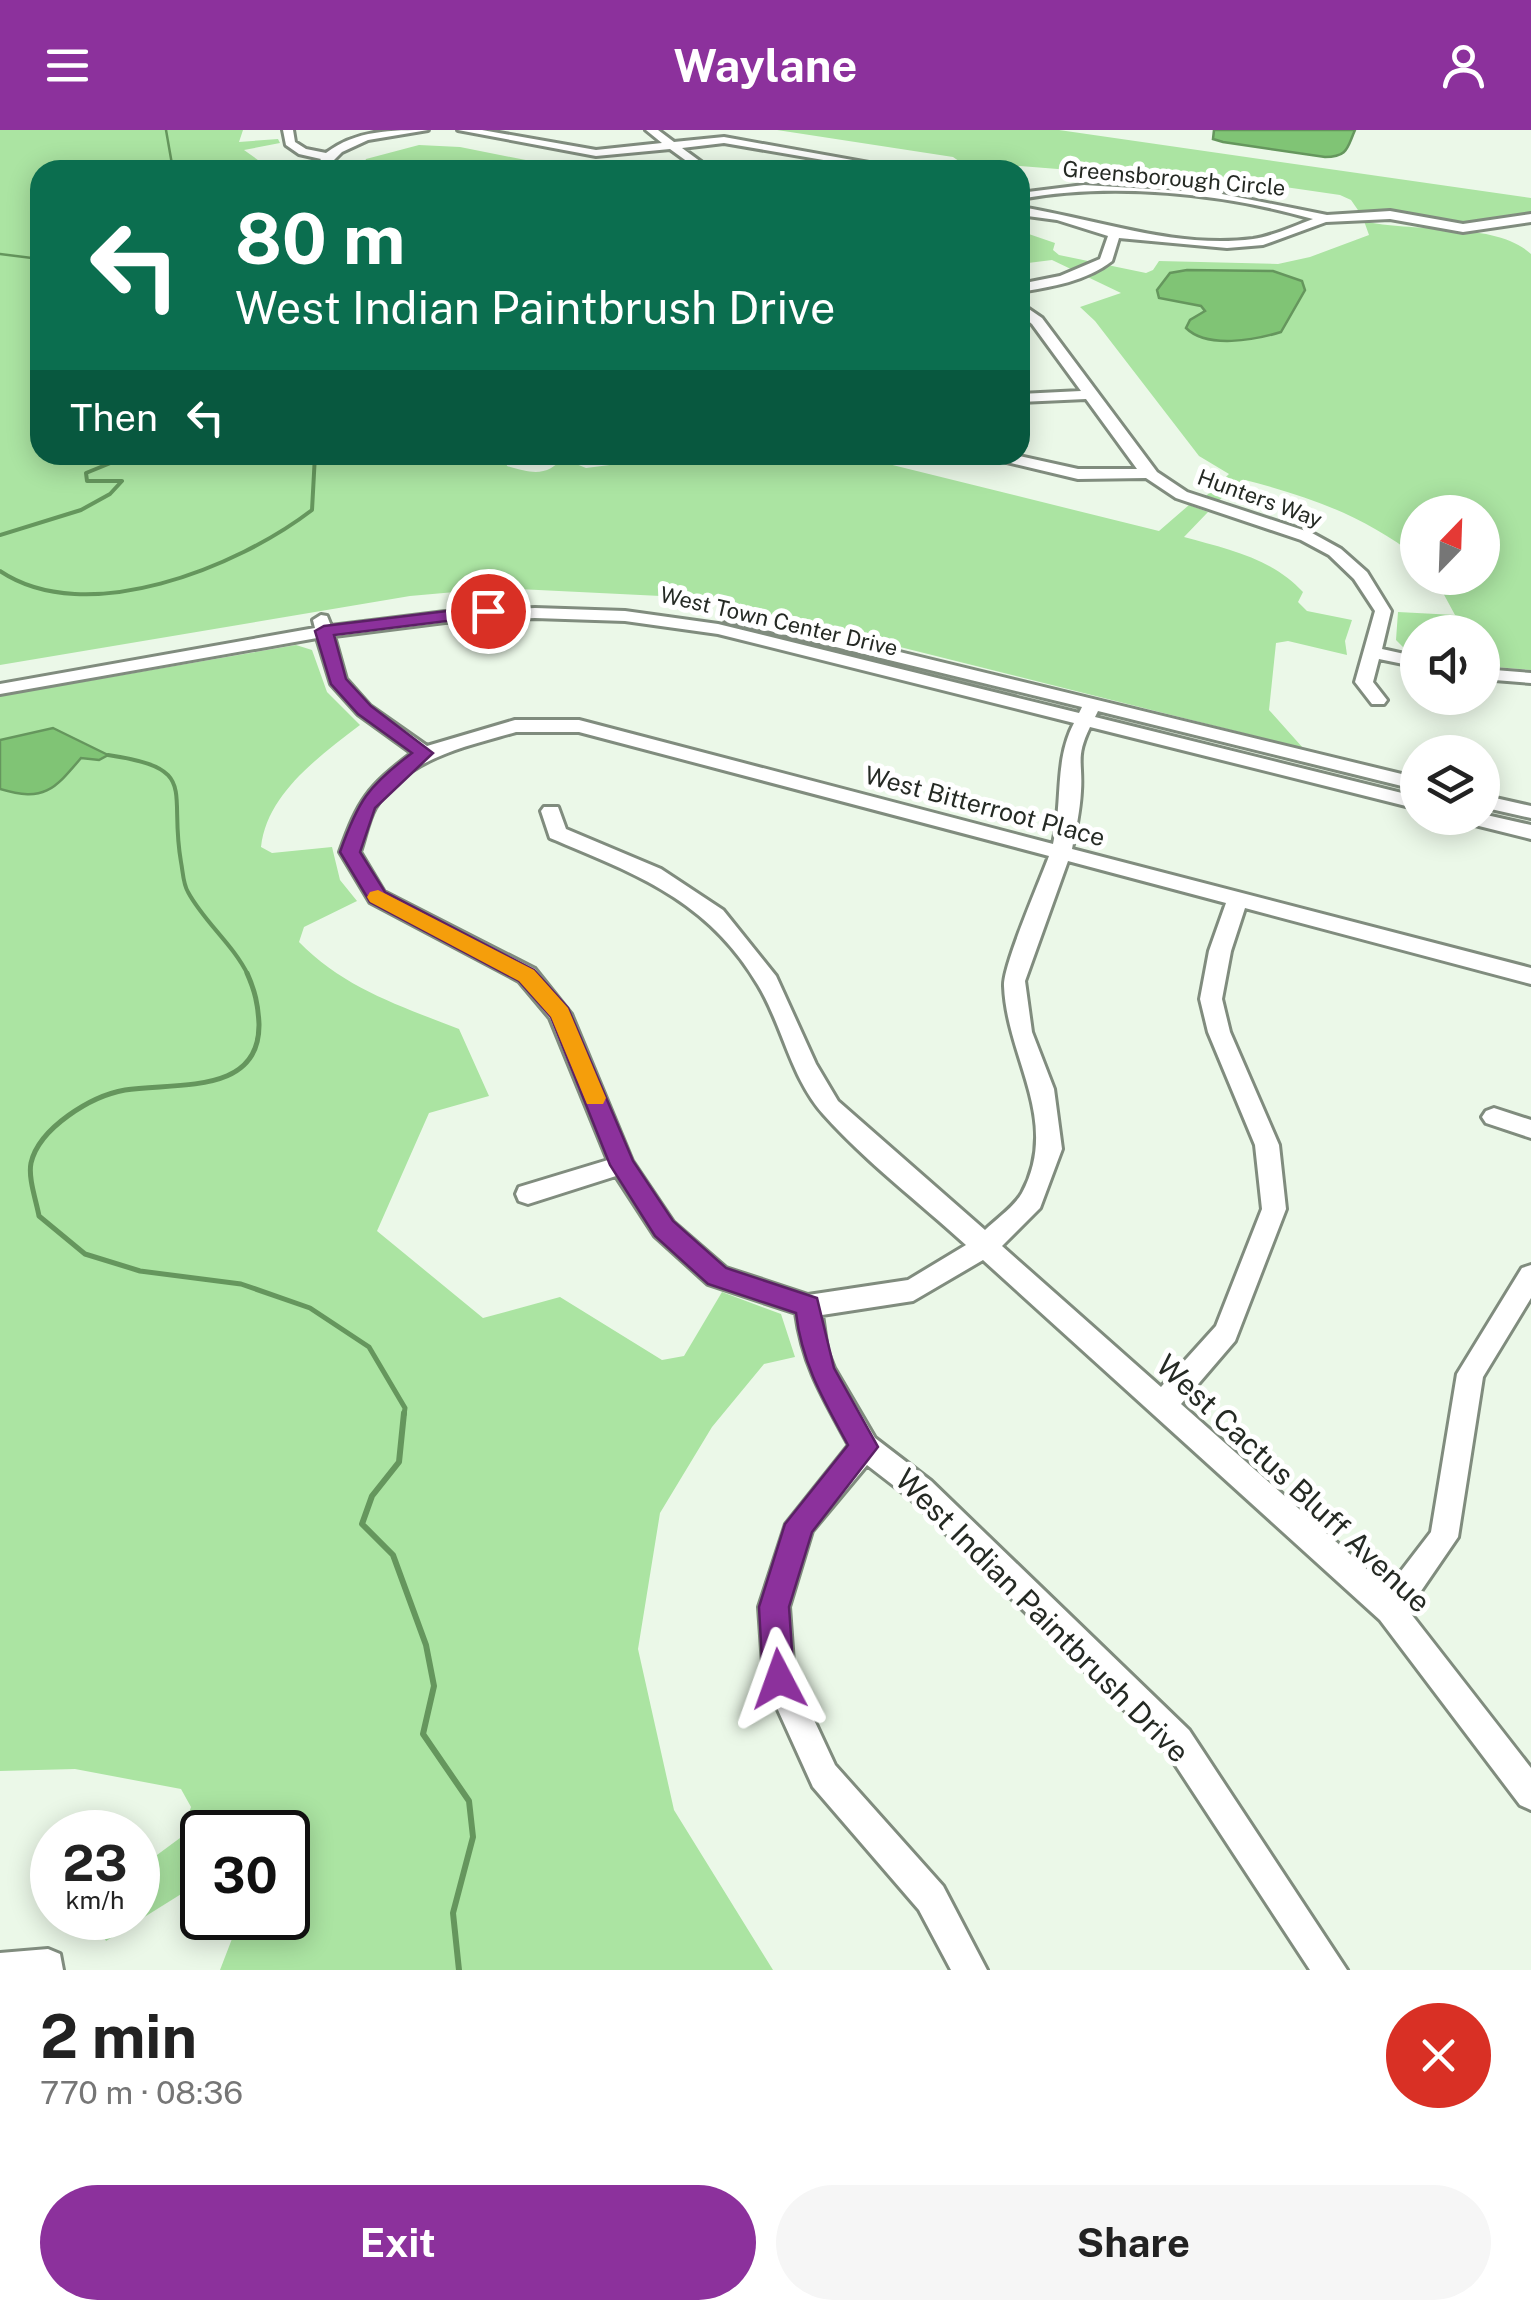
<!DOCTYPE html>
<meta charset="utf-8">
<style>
body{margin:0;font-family:"Public Sans",sans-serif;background:#f6f6f6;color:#222;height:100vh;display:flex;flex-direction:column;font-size:38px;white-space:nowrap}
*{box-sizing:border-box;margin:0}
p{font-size:32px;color:#767676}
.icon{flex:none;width:55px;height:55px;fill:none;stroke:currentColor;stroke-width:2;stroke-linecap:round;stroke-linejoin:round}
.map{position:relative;height:1840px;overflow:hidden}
.sheet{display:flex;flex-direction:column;background:#fff;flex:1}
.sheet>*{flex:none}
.hud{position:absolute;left:30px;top:30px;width:1000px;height:305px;border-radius:30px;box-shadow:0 5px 25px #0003;background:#0b6e4f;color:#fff;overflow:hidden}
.needle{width:65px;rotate:23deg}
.tools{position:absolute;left:1400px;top:365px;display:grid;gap:20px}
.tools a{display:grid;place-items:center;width:100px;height:100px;border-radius:50%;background:#fff;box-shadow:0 5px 25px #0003;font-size:50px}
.speed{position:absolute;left:30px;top:1680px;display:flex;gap:20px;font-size:50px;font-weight:700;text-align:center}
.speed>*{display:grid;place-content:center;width:130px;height:130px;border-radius:50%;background:#fff;box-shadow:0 5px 25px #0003;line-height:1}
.speed small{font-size:25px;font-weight:400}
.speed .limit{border:5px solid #111;border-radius:15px;background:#fff;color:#111}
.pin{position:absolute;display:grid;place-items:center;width:85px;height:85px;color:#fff;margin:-42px;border:5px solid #fff;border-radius:50%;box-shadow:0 2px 10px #0007}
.me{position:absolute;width:110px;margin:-55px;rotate:356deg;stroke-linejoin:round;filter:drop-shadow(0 0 8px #0008)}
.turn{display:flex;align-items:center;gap:35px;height:210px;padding:0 40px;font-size:45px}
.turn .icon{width:130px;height:130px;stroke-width:2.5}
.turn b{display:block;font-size:70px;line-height:85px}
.then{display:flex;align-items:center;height:95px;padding:0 40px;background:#0003;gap:20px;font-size:38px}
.round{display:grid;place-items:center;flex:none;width:105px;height:105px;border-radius:52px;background:#f6f6f6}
.summary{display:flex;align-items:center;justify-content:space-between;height:170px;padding:0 40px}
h1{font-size:60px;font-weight:700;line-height:75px}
.primary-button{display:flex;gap:20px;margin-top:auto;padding:20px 40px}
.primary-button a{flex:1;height:115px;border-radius:60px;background:#8c319c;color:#fff;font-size:40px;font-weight:700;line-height:115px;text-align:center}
.primary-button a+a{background:#f6f6f6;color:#222}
header{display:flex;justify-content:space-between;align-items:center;height:130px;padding:0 40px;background:#8c319c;color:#fff;font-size:45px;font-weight:700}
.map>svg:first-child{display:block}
</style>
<header><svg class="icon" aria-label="menu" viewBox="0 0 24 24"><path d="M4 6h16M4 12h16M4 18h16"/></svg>Waylane<svg class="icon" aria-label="person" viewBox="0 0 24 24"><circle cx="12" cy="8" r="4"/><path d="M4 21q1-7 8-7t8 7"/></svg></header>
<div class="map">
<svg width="1531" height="1840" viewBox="0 0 1531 1840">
<rect width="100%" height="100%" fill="#ebf8e8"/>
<path fill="#abe4a2" d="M0,0h243l-4,12 39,-3 2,4 -36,7 21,15 -4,5h-221v285h465l2,11c27,8 40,11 59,-11h17l-7,9 10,4 71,-9 4,-4h191l307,76 30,-26 19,7 -24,25c43,12 88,21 119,55l-5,10 9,9 45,9 -7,21 2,14 -59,-14 -12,2 -7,67 34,38 -543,-136 -79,-15 -181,-9 -90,8 -410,69z
M777,0h282l472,68v16l-79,10 -56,-10 -36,-1 -9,-13 -11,-5 -55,-8 -265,-21 -48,4 -19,-13z
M419,15l41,2 96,19 94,4h-289l5,-11z
M1364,91c48,12 132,0 167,33v416l-48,-4 -1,-34h-64l-1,22 -8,-1 -13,-13 2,-28 57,3 -20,-37h47v-66h-64l-1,45c-51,-40 -108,-61 -172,-77l-27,21 -12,-5 23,-22 -30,-18 -104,-135 -15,-14 41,-14 -69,-33 -32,4v-33l35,12 -2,7 6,5 87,18 7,-3 6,-9 119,3 32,-7 59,-22z
M296,515l16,5 15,42 33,33c-40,31 -93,68 -99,122l11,6 60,-6 8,33 17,21 -53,26 -5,15c45,46 101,64 160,87l30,67 -60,17 -52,118 106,87 77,-21 102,63 22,-4 38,-64 59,22 14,43 -31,7 -52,63 -52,86 -22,136 36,161 99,160h-553l20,-52h48v-86h-86v49l-96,60 -12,-23h44v-49l42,-31 11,-31 -10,-18 -106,-20 -75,2v-1075z"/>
<path fill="#80c475" stroke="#65965d" stroke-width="2.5" d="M1214,0h141c-8,18 -7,27 -30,27l-102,-15 -10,-3z
M1187,140l86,1 29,10 3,9 -24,42c-26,8 -74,17 -95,-4l4,-8 15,-9 -4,-5 -42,-8 -2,-8 13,-17z
M53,598l55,27 -9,5 -18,-2c-27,32 -37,44 -81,31v-49z"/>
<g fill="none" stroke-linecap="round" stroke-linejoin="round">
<path stroke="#65965d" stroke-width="2.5" d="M166,0l7,40
M0,124l40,5"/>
<path stroke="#65965d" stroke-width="4" d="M0,405l81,-25 29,-16 12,-13h-35l-1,-8 27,-11 4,-7
M0,441c86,58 238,-4 312,-61l3,-55
M108,625c93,14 60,34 73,107 2,10 2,22 7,30 16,30 45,52 60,83"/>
<path stroke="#65965d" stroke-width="5" d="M247,843c8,18 11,31 12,51 1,72 -84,58 -134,66 -34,6 -86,38 -94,73 -3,15 5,37 8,53l46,38 55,17 101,13 69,24 59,39 36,61 -1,7"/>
<path stroke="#65965d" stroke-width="6" d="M404,1283l-5,49 -27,34 -10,28 31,31 33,90 8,41 -11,48 46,67 4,36 -20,76 6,57"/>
<g stroke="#808c7e" stroke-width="6">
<path id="minor" d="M283,0h10l2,12 11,7 20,4c30,-23 66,-23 102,-23l-60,10 -26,12 -18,18h-12l9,-11 -22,-5 -13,-9z
M458,0h24l114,20 66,-7 -16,-13h12l16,12 50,-5 184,33h-26l-158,-27 -42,5 30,22h-13l-29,-21 -74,7z
M1084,55l133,8 110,22 63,-4 73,13 68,-10v8l-68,10 -73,-13 -64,3 -63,23 -36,3 -108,-10 -7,23c-25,20 -61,26 -92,31v-8l40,-8 40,-17 8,-23 -51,-16 -37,-5v-8c77,12 154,42 233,32 20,-3 41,-13 60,-20 -91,-26 -200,-37 -293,-20v-6z
M1020,173l22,15 115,154 30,20 125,41 29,16 26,23 24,39 -9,38 36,8v10l-39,-8 -6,23 14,18 -3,4h-12l-17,-22 20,-71 -21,-32 -25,-24 -28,-15 -125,-42 -30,-20 -68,1 -88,-21 -2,-3h27l63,14h59l-51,-70 -66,3v-8l61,-3 -49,-67 -12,-10z
M535,478l90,3 93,13 361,89 3,-6 -357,-87v-8l6,-1 687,167v12l-320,-79 -3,6 323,80v12l-328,-82c-15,31 -7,35 -9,64 -1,20 -5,38 -9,58l459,119v16l-286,-76 -14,43 -9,48 8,33 49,113 7,64 -51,132 -54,63 207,184 43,-56 26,-158 65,-106 9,-3v33l-48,79 -25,160 -50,73 123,158v42l-11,-5 -140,-185 -397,-360 -70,41 -91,14 5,35 7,18 41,70 56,43 258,249 158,240h-37l-143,-218 -256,-253 -44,-34 -55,66 -23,76 5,70 41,88 108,121 44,84h-36l-32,-60 -106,-123 -49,-108 -5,-72 27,-83 63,-79c-25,-46 -46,-79 -53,-132l-88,-29 -53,-48 -39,-60 -88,28 -9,-3 -3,-7 3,-7 89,-27 -58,-142 -31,-37 -149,-79 -30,-50c19,-53 27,-64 72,-99l-54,-39 -27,-30 -14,-46 -317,56v-10l315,-56 -2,-8 8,-5 6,1 4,10 114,-14zM535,488l90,3 93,13 356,89c-20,38 -11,79 -21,121l-474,-124h-64l-88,26 -57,-40 -24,-27 -12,-43 111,-14zM516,602h63l470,124c-9,25 -46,109 -45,130 3,73 57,134 18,207 -8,14 -26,26 -37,37l-147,-129 -22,-37 -40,-88 -53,-66 -62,-41 -95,-40 -8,-22h-14l-3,4 9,27c86,36 158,62 208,147 25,41 33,94 66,130 42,47 95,87 142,130l-58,35 -100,15 -82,-27 -53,-46 -41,-61 -61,-147 -36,-45 -151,-77 -24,-40c5,-14 8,-32 15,-44 31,-50 89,-61 141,-76zM1068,731l158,42 -17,48 -9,48 8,33 47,113 7,64 -46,117 -55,61 -159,-141 38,-38 22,-59 -8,-60 -22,-57 -7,-51z
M1482,539l49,4v10l-49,-4z
M1482,665l49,11v12l-49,-11z
M1482,684l49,11v14l-64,-16 -3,-5h18z
M1494,978l37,12v18l-45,-15 -4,-6 4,-6z
M48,1819l12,5 3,16h-63v-17z"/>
</g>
<use href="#minor" fill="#fff" fill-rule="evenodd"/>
</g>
<path fill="#8c319c" stroke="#5b2065" stroke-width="2.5" d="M488,476l7,2v7l-161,20 12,44 25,27 62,47 -58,55 -15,44 25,40 149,78 34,38 65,153 40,60 53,47 91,30 17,70 44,79 -66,85 -23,75 5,72 -4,11 -11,5 -11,-5 -5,-11 -4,-72 26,-83 63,-79c-24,-44 -46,-81 -52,-132l-88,-29 -53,-48 -45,-71 -59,-148 -32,-36 -149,-79 -30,-50c18,-51 28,-66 72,-99l-54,-39 -27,-30 -16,-53 9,-5z"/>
<path fill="#f59e0b" d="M378,760l156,80 34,38 38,90 -3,6h-16l-36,-87 -32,-36 -149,-79 -3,-5 3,-5z"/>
<g text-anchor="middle" stroke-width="10" stroke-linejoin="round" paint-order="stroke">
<g font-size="22" fill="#252a24" stroke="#fff">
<text transform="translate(1174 48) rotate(5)" y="8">Greensborough Circle</text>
<text transform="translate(1260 368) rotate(20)" y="8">Hunters Way</text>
<text transform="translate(779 491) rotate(13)" y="8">West Town Center Drive</text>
</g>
<g font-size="25" fill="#252a24" stroke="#fff">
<text transform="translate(985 676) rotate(15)" y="9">West Bitterroot Place</text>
</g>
<g font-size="30" fill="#252a24" stroke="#fff">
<text transform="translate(1293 1354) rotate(43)" y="10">West Cactus Bluff Avenue</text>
<text transform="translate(1042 1486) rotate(45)" y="10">West Indian Paintbrush Drive</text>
</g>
</g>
</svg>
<div class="tools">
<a><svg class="needle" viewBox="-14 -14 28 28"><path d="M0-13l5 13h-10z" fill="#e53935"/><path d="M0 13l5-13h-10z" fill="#767676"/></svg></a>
<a><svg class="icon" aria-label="sound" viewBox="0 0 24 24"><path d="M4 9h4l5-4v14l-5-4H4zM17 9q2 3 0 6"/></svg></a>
<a><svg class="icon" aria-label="layers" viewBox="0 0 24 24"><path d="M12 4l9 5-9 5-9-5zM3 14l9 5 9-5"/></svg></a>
</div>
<div class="speed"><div>23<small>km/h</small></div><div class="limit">30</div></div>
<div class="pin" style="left:488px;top:481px;background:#d93025"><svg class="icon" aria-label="arrive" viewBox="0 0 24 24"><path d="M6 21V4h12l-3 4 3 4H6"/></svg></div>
<svg class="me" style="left:779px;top:1549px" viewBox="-20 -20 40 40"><path d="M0-17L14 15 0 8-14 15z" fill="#8c319c" stroke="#fff" stroke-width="4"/></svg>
<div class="hud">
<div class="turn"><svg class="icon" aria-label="left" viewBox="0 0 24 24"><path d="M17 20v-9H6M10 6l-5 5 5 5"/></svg><div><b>80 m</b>West Indian Paintbrush Drive</div></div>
<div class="then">Then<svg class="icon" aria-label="left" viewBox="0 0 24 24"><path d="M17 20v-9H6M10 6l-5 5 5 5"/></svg></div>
</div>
</div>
<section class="sheet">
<div class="summary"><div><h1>2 min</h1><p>770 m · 08:36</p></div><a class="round" style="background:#d93025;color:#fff"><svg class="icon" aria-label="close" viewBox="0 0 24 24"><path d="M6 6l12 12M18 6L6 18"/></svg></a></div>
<div class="primary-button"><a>Exit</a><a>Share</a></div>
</section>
